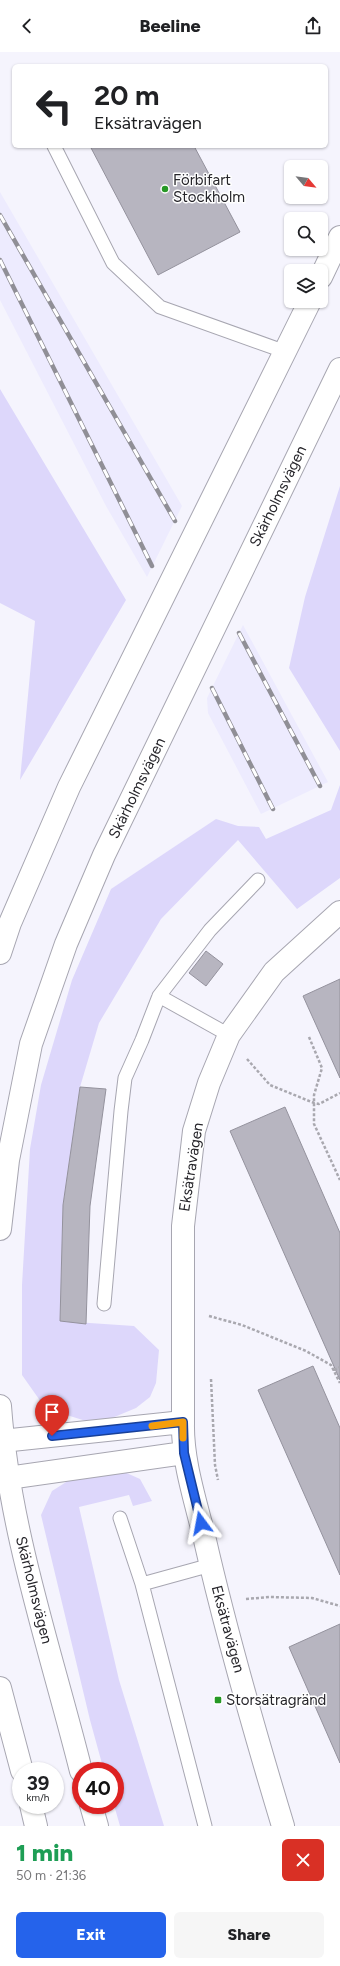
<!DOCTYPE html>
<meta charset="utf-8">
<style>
body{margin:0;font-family:Figtree,sans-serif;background:#f6f6f6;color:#202124;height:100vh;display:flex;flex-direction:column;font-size:15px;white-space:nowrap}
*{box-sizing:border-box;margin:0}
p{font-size:13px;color:#757577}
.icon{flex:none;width:22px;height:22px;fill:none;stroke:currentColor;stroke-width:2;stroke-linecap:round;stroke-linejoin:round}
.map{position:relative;height:1774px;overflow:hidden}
.details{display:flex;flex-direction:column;background:#fff;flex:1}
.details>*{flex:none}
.top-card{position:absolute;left:12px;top:12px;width:316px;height:84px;border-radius:6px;box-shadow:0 1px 3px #0004;background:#fff;color:#202124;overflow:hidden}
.needle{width:26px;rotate:119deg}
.tools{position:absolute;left:284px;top:108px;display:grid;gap:8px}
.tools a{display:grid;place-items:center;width:44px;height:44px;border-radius:6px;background:#fff;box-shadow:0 1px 3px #0004;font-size:20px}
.speed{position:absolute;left:12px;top:1710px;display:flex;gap:8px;font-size:20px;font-weight:700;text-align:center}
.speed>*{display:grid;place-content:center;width:52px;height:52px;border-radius:50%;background:#fff;box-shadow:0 1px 3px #0004;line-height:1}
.speed small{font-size:10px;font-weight:400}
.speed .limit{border:6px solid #d22;background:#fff;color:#111}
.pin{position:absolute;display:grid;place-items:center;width:34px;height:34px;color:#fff;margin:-41px -17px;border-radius:50% 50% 50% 0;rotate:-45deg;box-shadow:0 0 4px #0007}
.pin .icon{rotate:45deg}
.me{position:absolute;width:44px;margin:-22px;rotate:347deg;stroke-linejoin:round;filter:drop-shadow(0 0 3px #0008)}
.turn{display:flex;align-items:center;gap:14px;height:84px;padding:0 16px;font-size:18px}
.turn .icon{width:52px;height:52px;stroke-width:2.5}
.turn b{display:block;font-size:28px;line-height:34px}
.round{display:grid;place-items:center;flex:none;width:42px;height:42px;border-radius:6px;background:#f6f6f6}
.overview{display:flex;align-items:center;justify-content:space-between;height:68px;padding:0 16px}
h1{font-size:24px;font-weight:800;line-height:30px;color:#1e9e55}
.cta{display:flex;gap:8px;margin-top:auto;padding:8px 16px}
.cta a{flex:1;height:46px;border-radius:6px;background:#2563eb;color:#fff;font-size:16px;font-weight:800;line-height:46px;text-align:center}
.cta a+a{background:#f6f6f6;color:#202124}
header{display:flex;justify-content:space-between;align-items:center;height:52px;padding:0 16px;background:#fff;font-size:18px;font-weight:800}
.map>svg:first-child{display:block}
</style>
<header><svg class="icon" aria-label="back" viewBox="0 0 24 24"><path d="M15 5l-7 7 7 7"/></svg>Beeline<svg class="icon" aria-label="share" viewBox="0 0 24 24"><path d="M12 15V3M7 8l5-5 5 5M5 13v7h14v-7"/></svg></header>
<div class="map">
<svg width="340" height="1774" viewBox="0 0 340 1774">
<rect width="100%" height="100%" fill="#f5f4fd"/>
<path fill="#edebfe" d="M0,140l182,314 -35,71 -41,-71 -106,-206z
M243,573l85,157 -67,32 -53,-101 -1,-15z"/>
<path fill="#ddd7fb" d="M0,337l126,211 -106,180 15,-159 -35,-18z
M340,434v265l-51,-83 16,-71z
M340,733v93l-43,31 -59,-69 -77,79 -62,104 -19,64 -17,118 -3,116 74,5 25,24 -3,33 -6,14 -14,11 -24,10 -26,3 -29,-9 -16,-10 -19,-27v-90l8,-136 11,-64 31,-105 39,-91 105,-70 22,7 21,1 7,12 65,-29z
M122,1419l18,8 12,22 -19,5 -4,-11 -50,12 40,173 45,146h-44l-6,-21 1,-34h-11l-14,-51 -49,-205 11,-24 19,-12z"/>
<path fill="#b7b5c0" stroke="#94929d" d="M90,94h104l46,86 -82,43z
M206,899l17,13 -17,22 -17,-13z
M340,927v99l-37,-82z
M80,1035l26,2 -16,117 -4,118 -26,-3 3,-116z
M285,1055l55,126v147l-110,-249z
M313,1314l27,62v147l-82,-185z
M340,1572v139l-51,-116z"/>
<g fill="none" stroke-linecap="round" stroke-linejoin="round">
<g stroke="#a7a6b1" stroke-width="15">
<path id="service" d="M54,94l59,117 47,44 126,45
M159,944l70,39
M104,1252l17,-193 4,-33 17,-38 17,-44 51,-66 48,-50
M120,1466l22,66 63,242
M142,1532l69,-19"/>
</g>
<g stroke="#a7a6b1" stroke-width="24">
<path id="minor" d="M183,1370v-196l11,-95 15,-48 20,-48 45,-63 66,-60"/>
</g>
<g stroke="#a7a6b1" stroke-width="24">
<path id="tertiary" d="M2,1389l181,-19c-1,38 12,77 21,114 22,97 50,194 79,290
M8,1426l176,-25"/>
</g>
<g stroke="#a7a6b1" stroke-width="24">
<path id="secondary" d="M321,225l19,-40
M0,901l10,-30 59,-136 241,-486
M0,1177l8,-69 23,-116 35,-100 38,-89 236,-486
M0,1354c9,125 51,245 81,365
M0,1636l22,83
M31,1753l5,21
M91,1753l6,21"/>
</g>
<path stroke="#a9a8af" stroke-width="2.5" stroke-dasharray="3 2" stroke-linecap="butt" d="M309,985l13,31 -8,27v29l26,56
M247,1007l23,26 44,18 5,1 21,-11
M209,1264l33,9 64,26 25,14 9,18
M334,1318l6,-3
M211,1327l4,86 3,15
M246,1547l24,-2 42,1 28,8"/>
<use href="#service" stroke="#fff" stroke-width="13"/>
<use href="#minor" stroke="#fff" stroke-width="22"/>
<use href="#tertiary" stroke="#fff" stroke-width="22"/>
<use href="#secondary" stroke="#fff" stroke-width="22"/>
<g stroke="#908f96" stroke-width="4.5">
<path id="rail" d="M0,163l175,306
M0,208l152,306
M239,581l81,153
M212,636l61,121"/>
</g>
<use href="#rail" stroke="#fff" stroke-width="3" stroke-dasharray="9" stroke-linecap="butt"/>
</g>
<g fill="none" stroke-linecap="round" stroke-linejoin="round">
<g stroke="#184099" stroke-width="10">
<path id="route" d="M52,1384l131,-14 1,31 17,70"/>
</g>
<use href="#route" stroke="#2563eb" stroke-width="7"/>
<path stroke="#f59e0b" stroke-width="7" d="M152,1374l31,-4v16"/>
</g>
<g fill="#279826" stroke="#fff" stroke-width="1.5">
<circle cx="165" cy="137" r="4"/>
<rect x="214" y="1644" width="8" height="8" rx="2"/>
</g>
<g text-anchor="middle" stroke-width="3" stroke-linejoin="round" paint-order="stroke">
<g font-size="15" fill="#26252a" stroke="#fff" text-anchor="start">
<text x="173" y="133">Förbifart<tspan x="173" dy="17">Stockholm</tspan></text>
<text x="226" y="1653">Storsätragränd</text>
</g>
<g font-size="15" fill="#26252a" stroke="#fff">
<text transform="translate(278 444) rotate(-64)" y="5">Skärholmsvägen</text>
<text transform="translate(137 736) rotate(-64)" y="5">Skärholmsvägen</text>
<text transform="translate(191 1115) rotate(-81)" y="5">Eksätravägen</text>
<text transform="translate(34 1538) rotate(76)" y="5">Skärholmsvägen</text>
<text transform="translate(228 1577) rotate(75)" y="5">Eksätravägen</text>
</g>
</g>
</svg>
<div class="tools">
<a><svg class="needle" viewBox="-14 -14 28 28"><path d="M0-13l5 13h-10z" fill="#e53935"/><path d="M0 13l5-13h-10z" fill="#757577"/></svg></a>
<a><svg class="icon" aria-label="search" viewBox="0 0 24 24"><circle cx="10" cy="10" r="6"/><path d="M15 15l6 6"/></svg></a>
<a><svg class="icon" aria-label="layers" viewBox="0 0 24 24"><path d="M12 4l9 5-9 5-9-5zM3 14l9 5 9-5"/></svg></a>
</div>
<div class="speed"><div>39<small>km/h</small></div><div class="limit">40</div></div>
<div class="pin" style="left:52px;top:1384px;background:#d93025"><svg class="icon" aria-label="arrive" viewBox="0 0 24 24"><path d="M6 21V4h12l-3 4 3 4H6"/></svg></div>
<svg class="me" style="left:201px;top:1471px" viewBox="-20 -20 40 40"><path d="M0-17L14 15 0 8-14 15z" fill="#2563eb" stroke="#fff" stroke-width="4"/></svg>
<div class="top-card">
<div class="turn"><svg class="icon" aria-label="left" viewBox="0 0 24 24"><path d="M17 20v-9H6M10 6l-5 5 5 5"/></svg><div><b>20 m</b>Eksätravägen</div></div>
</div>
</div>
<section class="details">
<div class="overview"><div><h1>1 min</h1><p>50 m · 21:36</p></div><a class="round" style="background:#d93025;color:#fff"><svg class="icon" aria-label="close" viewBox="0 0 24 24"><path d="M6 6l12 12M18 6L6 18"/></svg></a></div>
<div class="cta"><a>Exit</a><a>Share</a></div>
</section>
